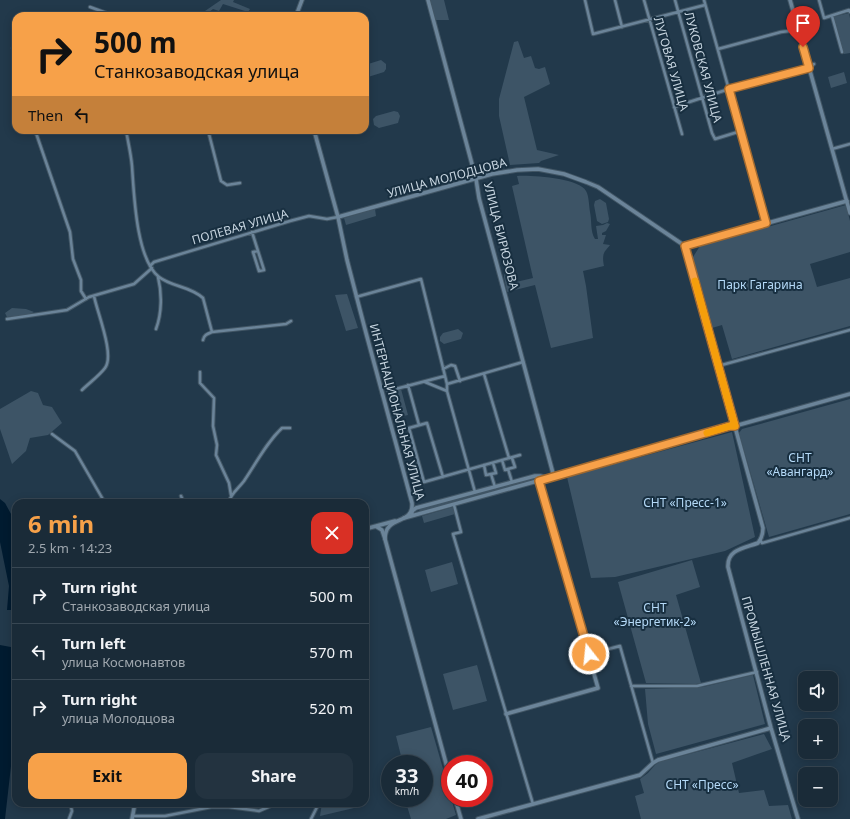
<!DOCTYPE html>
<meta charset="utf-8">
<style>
body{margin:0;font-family:"Noto Sans",sans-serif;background:#233340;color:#f1f3f6;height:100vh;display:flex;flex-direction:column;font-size:15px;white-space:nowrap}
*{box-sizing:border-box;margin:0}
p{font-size:13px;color:#9fa7ae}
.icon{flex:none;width:22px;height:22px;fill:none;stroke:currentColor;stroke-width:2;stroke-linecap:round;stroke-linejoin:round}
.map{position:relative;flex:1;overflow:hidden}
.details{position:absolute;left:12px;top:499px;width:357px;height:308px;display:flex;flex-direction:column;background:#1a2b38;border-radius:12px;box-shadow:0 2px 10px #0003,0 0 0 1px #384753}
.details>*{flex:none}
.hud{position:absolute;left:12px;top:12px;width:357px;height:122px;border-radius:12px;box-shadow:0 2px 10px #0003,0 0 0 1px #384753;background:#f7a149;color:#111;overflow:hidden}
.controls{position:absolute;left:798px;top:671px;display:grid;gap:8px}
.controls a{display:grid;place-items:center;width:40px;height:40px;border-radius:8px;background:#1a2b38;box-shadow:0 2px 10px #0003,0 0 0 1px #384753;font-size:20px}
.speed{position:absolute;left:381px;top:755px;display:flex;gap:8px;font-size:20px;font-weight:700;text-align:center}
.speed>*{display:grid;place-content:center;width:52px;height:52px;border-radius:50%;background:#1a2b38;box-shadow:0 2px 10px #0003,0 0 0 1px #384753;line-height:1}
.speed small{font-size:10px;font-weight:400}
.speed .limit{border:6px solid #d22;background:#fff;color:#111}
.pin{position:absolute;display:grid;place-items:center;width:34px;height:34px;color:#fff;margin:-41px -17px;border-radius:50% 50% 50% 0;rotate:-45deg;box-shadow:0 0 4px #0007}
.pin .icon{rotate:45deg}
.me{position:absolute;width:44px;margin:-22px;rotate:344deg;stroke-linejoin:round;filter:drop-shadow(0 0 3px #0008)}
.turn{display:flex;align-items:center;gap:14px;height:84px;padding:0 16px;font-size:18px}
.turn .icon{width:52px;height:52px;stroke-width:2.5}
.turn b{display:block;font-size:28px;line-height:34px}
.then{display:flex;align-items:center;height:38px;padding:0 16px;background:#0003;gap:8px;font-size:15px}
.round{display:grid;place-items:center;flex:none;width:42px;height:42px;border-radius:12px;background:#233340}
.summary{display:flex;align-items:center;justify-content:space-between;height:68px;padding:0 16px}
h1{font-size:24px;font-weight:700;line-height:30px;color:#f7a149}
.action{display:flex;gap:8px;margin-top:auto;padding:8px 16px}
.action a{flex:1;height:46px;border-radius:12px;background:#f7a149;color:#111;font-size:16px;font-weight:700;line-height:46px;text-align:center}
.action a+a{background:#233340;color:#f1f3f6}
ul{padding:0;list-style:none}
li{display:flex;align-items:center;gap:12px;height:56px;padding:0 16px;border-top:1px solid #384753}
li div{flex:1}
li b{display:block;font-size:15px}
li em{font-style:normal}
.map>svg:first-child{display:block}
</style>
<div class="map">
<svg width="850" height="819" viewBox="0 0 850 819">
<rect width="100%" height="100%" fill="#22394b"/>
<path fill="#3d5466" d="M221,0h13l-1,2 17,7 -2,3 -25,-8 -4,7 -6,-2 -9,7h-4l5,-5z
M427,0h17l5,20h-16z
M849,13l1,5v35l-6,1 -11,-37z
M518,41l6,17 7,-2 4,12 4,1 6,-2 5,17 -26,13 13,53 22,5 -18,6 -2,2 -29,2 -11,-49v-17l15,-57z
M381,60l5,4v5l-2,3 -16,5h-3v-12z
M844,72l3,11 -16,5 -3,-11z
M394,111l4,1 2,4 -2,7 -19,5 -5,-3 -1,-6 3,-3z
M517,176c14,-1 62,2 69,15 3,5 3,15 4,21 2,9 0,19 5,27h3l-2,-13 7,-1 4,-2 3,1 -4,7 -4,2v2h4l-3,9 7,1c-1,2 -3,3 -4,5 -4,4 -3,11 -2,16l-21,5 3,15 7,52 -42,10 -16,-63 -28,7 -3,-15 1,-6 4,-1 2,5h2l3,7 17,-4 -21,-92 7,-2z
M600,199l6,4 3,16 -1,3 -6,2 -5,-3 -3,-16 1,-4z
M846,205l4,16v31l-40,12 7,23 33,-9v48l-118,33 -10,-34 -10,3 -19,-68v-3l7,-11z
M375,209l1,7 -30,9 -2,-7z
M347,294l11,34 -12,3 -11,-36z
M12,308l14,1 8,3 -6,3 -21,2 -2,-4z
M458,329l5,4 -2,6 -17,5 -4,-3v-4l3,-4z
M401,389l7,26 -13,3 -7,-25z
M31,391l7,2 5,12 9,2 10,16 -14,12 -18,3 -4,13 -14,13 -12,-35v-20z
M850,399v115l-81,23 -30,-104 3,-4z
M732,432l23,105 -30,14 -110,26 -24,1 -24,-101z
M538,476l1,4 -119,33 -1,-4z
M453,507l2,7 -31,9 -2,-7z
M692,560l8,27 -24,8 25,88 -5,1 -50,-1 -28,-101z
M452,562l6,22 -27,8 -6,-22z
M477,665l10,36 -34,9 -10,-36z
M753,675l12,49 -109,30 -8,-30 -3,-35 58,-2z
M431,727l19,66v5h1l5,17 -10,4h-35l-4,-13 8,-2 -2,-6h11v-34h-21l-7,-28z
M764,734l8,15 -40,14 7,30 25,-3 5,16 19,-1 4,14h-151l-6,-23 9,-3 -4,-14 8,-6 7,-8 4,-3z
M322,803h30l2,5 -34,8z"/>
<path fill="#001b30" d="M0,499l5,4 11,20v87h-9l2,-24 -9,-44z
M0,645l16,3v74l-11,97h-5z"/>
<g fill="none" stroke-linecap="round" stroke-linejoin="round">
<g stroke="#425665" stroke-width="4.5">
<path id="minor" d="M585,0l8,34 112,-29
M615,0l7,27
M644,0l38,134
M675,0l37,133 3,6 26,-8
M704,0l62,223
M819,0l5,18 25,-8 1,2
M90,7l25,9
M832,16l10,36
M13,48l3,20
M718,49l63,-17 17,-2
M674,107l55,-18 80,-21 5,-4
M35,130l35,102 3,27 8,21v11l5,8
M126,130c2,12 5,24 6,36 2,28 4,93 27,111 13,10 31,9 44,21l9,34
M208,130l13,51 6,4 13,-2
M832,149l18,-5
M252,232l12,38 -5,1 -6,-19 5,-1
M150,266l4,-4 136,-41 19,-5 18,3 11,-2
M356,297l65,-18 26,105v7l28,101
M7,319l60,-9 22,-13 45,-13 18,-16
M156,329c6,-16 6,-36 2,-52
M203,340c1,-5 4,-6 9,-8l74,-8 5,-3
M718,366l132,-36
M443,369l8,-4 4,1 5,15
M200,372v11l14,15 -1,28 4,19 -1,10 13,28 2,12
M484,374l25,84
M425,382l22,9
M447,384l76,-22
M408,385l11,40
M82,390c7,-7 17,-14 23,-22 10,-13 -8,-56 -11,-72
M388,391l57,-15
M52,434l23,17 30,52
M502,460l3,10 3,-1
M493,463l3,10 -5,1 4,13
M484,465l2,10 5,-1
M443,477l-16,-54 -18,5 15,54 96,-27
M512,482l-4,-13 7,-2 -3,-9
M181,496l3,7
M228,503c4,-11 10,-14 16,-22 13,-19 22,-38 38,-53h8
M454,505l7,27 -8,2 80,270
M760,540l2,3 88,-25
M589,654l31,-8 33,117
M631,686h66l60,-14
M229,807v-4
M133,816h32l46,-9h18l30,4 14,-6
M69,819l3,-8 -2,-8
M311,819l8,-16"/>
</g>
<g stroke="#425665" stroke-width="5.5">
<path id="tertiary" d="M338,217l154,-43 25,-4 21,-1 26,5 22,8 12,5 87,59 162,-45
M685,246l78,282c0,6 -1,10 -5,15 -13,5 -31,6 -30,24l43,161 27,91
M412,513v-2l4,-3 119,-32h5l8,2
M404,518l446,-124
M377,527l5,3 3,9
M365,529l30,-8
M506,714l92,-26 -60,-212
M132,819l3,-16
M478,819l162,-44 13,-12 5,-3 113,-32"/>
</g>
<g stroke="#425665" stroke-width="5.5">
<path id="secondary" d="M428,0l48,179 3,19 75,279
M790,0l60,213
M296,16l6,-16
M314,130l24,87 9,43 19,73 46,170c2,23 -27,11 -27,36l65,239
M455,798l6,21"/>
</g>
<use href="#minor" stroke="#6b8499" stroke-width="2.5"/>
<use href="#tertiary" stroke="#6b8499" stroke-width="3.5"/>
<use href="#secondary" stroke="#6b8499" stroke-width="3.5"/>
</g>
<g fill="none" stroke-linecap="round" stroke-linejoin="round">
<g stroke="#a1692f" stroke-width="10">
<path id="route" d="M589,654l-50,-173 191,-55h5l-50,-180 81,-23 -37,-134 80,-21 -6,-21"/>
</g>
<use href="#route" stroke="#f7a149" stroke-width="7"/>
<path stroke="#f59e0b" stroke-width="7" d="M695,281l40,145h-5l-23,7"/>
</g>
<g text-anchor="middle" stroke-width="4" stroke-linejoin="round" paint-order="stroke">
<g font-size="12" fill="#c7d5e0" stroke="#182f40">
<text transform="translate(671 64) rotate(74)" y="4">ЛУГОВАЯ УЛИЦА</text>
<text transform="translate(703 67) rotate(75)" y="4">ЛУКОВСКАЯ УЛИЦА</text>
<text transform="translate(447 178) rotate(-15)" y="4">УЛИЦА МОЛОДЦОВА</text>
<text transform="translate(240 227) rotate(-16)" y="4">ПОЛЕВАЯ УЛИЦА</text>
<text transform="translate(501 236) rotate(76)" y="4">УЛИЦА БИРЮЗОВА</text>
<text transform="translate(397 412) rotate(75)" y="4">ИНТЕРНАЦИОНАЛЬНАЯ УЛИЦА</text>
<text transform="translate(766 669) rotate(74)" y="4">ПРОМЫШЛЕННАЯ УЛИЦА</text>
</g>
<g font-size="12" fill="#b5daf8" stroke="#182f40">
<text x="760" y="289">Парк Гагарина</text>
<text x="800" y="462">СНТ<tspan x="800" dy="14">«Авангард»</tspan></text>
<text x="685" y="507">СНТ «Пресс-1»</text>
<text x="655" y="612">СНТ<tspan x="655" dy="14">«Энергетик-2»</tspan></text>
<text x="702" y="789">СНТ «Пресс»</text>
</g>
</g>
</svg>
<div class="controls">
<a><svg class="icon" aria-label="sound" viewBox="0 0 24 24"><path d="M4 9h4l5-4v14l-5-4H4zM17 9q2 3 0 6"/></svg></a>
<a>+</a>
<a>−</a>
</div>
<div class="speed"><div>33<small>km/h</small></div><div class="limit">40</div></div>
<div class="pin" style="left:803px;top:47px;background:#d93025"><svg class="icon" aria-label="arrive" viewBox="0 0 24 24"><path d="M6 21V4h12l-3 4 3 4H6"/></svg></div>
<svg class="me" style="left:589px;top:654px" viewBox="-20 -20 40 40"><circle r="17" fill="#f7a149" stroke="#fff" stroke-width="3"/><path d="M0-11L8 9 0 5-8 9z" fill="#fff"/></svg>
<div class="hud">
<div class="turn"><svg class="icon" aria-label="right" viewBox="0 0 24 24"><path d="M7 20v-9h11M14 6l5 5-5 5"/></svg><div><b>500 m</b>Станкозаводская улица</div></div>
<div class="then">Then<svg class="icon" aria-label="left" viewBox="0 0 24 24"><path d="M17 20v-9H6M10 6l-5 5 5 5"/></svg></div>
</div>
<section class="details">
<div class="summary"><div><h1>6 min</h1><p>2.5 km · 14:23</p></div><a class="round" style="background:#d93025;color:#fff"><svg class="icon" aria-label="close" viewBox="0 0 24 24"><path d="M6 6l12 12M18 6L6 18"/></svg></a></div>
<ul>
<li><svg class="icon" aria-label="right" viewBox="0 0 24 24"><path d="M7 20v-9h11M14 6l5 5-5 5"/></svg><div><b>Turn right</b><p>Станкозаводская улица</p></div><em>500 m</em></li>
<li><svg class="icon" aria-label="left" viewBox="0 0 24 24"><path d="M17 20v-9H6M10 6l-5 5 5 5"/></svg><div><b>Turn left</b><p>улица Космонавтов</p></div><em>570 m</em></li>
<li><svg class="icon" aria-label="right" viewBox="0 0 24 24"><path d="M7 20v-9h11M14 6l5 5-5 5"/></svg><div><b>Turn right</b><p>улица Молодцова</p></div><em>520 m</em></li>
</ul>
<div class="action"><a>Exit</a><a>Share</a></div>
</section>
</div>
